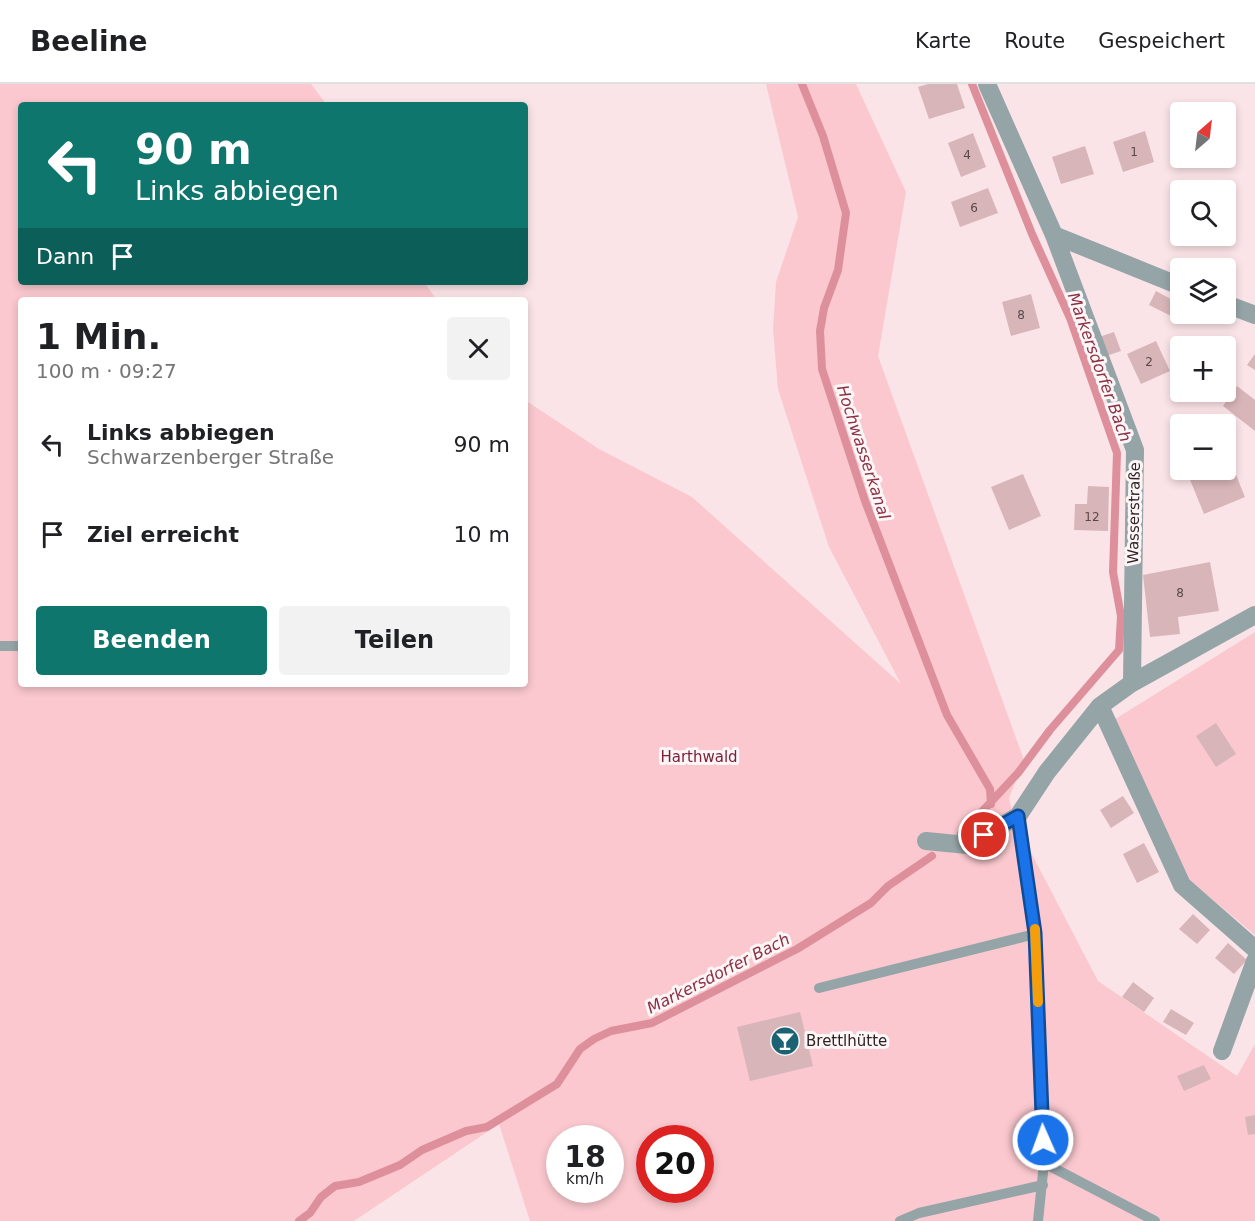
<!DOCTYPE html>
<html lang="de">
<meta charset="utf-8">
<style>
body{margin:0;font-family:"DejaVu Sans",sans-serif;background:#f2f2f2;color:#202124;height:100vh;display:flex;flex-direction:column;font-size:22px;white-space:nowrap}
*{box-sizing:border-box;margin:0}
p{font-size:20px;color:#757577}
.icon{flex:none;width:33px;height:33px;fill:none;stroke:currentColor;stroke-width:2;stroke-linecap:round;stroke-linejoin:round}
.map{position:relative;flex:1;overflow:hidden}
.details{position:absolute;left:18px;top:213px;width:510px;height:390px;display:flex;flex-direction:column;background:#fff;border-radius:6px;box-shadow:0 3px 9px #0003}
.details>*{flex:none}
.banner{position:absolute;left:18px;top:18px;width:510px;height:183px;border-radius:6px;box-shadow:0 3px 9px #0003;background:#0f766e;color:#fff;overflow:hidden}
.needle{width:39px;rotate:28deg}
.buttons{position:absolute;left:1170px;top:18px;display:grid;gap:12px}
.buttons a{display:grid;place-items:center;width:66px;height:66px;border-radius:6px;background:#fff;box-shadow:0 3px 9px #0003;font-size:30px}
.speed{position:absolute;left:546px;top:1041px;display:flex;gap:12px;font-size:30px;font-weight:700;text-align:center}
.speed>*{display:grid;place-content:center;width:78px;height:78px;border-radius:50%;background:#fff;box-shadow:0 3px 9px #0003;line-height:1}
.speed small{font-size:15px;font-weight:400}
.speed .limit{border:9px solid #d22;background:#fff;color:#111}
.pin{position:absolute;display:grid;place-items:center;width:51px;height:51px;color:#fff;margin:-26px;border:3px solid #fff;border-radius:50%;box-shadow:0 2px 6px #0007}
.me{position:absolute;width:66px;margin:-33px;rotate:358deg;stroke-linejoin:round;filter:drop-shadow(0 0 4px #0008)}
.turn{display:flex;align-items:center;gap:21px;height:126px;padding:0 18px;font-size:27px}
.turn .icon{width:78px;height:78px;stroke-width:2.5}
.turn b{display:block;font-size:42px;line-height:51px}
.then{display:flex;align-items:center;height:57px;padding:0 18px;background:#0003;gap:12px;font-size:22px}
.round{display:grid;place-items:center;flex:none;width:63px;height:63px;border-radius:6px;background:#f2f2f2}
.summary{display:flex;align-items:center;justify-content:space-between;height:102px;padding:0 18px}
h1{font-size:36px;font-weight:700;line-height:45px}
.button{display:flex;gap:12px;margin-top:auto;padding:12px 18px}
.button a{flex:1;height:69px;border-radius:6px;background:#0f766e;color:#fff;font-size:24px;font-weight:700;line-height:69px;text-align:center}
.button a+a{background:#f2f2f2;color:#202124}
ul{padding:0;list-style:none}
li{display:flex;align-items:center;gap:18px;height:90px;padding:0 18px}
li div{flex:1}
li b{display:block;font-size:22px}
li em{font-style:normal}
header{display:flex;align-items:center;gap:36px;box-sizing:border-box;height:84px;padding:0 30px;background:#fff;border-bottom:2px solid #e0e0e0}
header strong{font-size:28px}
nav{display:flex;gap:33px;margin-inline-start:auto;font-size:21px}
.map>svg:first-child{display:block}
</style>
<header>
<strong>Beeline</strong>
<nav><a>Karte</a><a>Route</a><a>Gespeichert</a></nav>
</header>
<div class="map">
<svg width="1255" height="1137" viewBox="0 0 1255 1137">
<rect width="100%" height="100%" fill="#fbe4e7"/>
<path fill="#fac8ce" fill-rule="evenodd" d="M0,0h311l16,21h-306v177h403l13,18h-416v384h504v-284l74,49 93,48 209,187 -72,-137 -51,-158 -5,-60 3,-47 22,-65 -32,-133h90l50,108 -28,164 146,404 -15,38 5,22 84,161 139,95 18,-32v177h-725l-31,-97 -145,97h-354zM560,1054h50v52h-50zM650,1054h50v52h-50z
M1255,548v303l-67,-56 -76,-158z"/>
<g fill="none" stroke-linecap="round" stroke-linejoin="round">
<path stroke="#dd909b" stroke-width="8" d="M802,0l21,52 23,77 -8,57 -14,38 -4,23 2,38 43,132 82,214 43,74 1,15
M961,750l57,-61 32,-43 69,-80 2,-34 -8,-44 4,-119 -47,-135 -38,-84 -60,-150
M299,1137l11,-8 11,-16 14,-11 24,-4 41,-17 22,-15 44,-19 21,-4 70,-43 23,-35 14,-10 17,-8 41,-8 145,-74 74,-46 17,-17 44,-30"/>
</g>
<path fill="#d8b5b9" d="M928,0h29l8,24 -36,11 -11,-32z
M1145,47l9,31 -31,10 -10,-30z
M973,49l13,34 -25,10 -13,-34z
M1085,62l9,28 -33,10 -9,-27z
M988,104l10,25 -38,14 -9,-25z
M1156,207l22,12 -7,13 -22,-11z
M1031,210l9,34 -29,8 -9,-34z
M1114,248l7,19 -15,5 -7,-19z
M1156,257l14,30 -29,13 -14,-30z
M1255,270v16l-8,-5z
M1180,278v18l-7,-13z
M1237,302l18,14v31l-32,-25z
M1226,366l19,47 -41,17 -18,-44h40z
M1023,390l18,42 -32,14 -18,-43z
M1088,402l21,1 -1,44 -34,-1 1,-26h12z
M1210,478l9,49 -41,6 2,17 -30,3 -7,-62z
M1216,639l20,31 -20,13 -20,-31z
M1123,712l11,17 -23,15 -11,-18z
M1144,759l15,29 -22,11 -14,-29z
M1193,830l17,16 -13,14 -18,-15z
M1228,859l19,17 -13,14 -19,-16z
M1133,898l21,16 -10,14 -22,-15z
M1171,925l23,14 -8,12 -23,-13z
M800,928l13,54 -63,15 -13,-54z
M1204,981l7,14 -27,12 -7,-15z
M1255,1031v19l-7,1 -3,-18z"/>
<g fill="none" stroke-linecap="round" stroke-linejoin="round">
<path stroke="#94a4a7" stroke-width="10" d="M0,562h21
M1018,732l17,118 9,229 -6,58
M819,904l216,-54
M1044,1079l111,58
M900,1137l19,-8 124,-28"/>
<path stroke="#94a4a7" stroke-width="18" d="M987,0l67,151 81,215 -3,233
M1054,151l126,51
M1226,220l29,11
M1100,622l82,179 73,64
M926,757l41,4 51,-29 29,-44 53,-66 32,-23 123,-68
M1222,967l33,-90"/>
</g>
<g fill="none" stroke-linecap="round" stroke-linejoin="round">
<g stroke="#114b97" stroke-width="15">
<path id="route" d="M984,751l34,-19 17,117 8,207"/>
</g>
<use href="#route" stroke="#1a73e8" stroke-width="10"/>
<path stroke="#f59e0b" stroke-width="10" d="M1035,845l3,73"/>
</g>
<defs>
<g id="bar-disc" transform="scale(1.5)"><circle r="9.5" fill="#1b6372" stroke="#fdf6f7"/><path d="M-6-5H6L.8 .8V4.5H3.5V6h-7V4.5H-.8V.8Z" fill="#fff"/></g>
</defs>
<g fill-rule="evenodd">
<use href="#bar-disc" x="785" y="957"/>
</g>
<g text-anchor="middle" stroke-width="6" stroke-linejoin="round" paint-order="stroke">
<g font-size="12" fill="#5a4749">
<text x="1134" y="72">1</text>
<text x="967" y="75">4</text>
<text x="974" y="128">6</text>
<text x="1021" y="235">8</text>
<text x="1149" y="282">2</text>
<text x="1092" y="437">12</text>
<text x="1180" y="513">8</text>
</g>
<g font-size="15" fill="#302224" stroke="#fdf6f7">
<text transform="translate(1134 429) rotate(-89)" y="5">Wasserstraße</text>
</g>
<g font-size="15" fill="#7b2138" stroke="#fdf6f7">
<text x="699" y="678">Harthwald</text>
</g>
<g font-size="15" fill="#302224" stroke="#fdf6f7" text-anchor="start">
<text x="806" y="962">Brettlhütte</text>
</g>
<g font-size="16" font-style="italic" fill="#8c3045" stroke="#fdf6f7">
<text transform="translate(1100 283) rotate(70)" y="6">Markersdorfer Bach</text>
<text transform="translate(864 368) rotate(72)" y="6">Hochwasserkanal</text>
<text transform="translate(718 889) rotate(-27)" y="6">Markersdorfer Bach</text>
</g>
</g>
</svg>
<div class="buttons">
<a><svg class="needle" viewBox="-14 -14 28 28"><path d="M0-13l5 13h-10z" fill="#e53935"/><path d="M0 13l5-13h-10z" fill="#757577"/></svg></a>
<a><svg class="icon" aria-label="search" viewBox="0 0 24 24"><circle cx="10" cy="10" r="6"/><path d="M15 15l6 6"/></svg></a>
<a><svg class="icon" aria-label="layers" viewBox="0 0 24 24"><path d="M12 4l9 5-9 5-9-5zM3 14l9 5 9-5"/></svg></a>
<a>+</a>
<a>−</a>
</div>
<div class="speed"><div>18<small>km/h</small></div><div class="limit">20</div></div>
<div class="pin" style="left:984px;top:751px;background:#d93025"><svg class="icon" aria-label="arrive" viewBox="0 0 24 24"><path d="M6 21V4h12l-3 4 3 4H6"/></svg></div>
<svg class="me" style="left:1043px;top:1056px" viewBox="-20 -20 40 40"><circle r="17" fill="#1a73e8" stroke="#fff" stroke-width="3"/><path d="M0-11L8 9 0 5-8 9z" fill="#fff"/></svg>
<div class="banner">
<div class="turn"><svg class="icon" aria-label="left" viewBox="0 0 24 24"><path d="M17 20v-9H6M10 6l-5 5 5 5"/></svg><div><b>90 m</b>Links abbiegen</div></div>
<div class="then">Dann<svg class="icon" aria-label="arrive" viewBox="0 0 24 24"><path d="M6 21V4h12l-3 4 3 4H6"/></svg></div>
</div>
<section class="details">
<div class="summary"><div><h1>1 Min.</h1><p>100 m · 09:27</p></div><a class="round"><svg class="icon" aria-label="close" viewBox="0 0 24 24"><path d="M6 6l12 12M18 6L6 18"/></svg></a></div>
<ul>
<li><svg class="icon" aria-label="left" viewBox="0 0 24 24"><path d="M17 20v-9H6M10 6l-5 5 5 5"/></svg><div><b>Links abbiegen</b><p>Schwarzenberger Straße</p></div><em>90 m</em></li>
<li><svg class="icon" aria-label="arrive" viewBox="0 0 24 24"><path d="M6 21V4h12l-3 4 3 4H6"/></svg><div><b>Ziel erreicht</b></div><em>10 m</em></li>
</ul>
<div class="button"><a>Beenden</a><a>Teilen</a></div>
</section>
</div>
